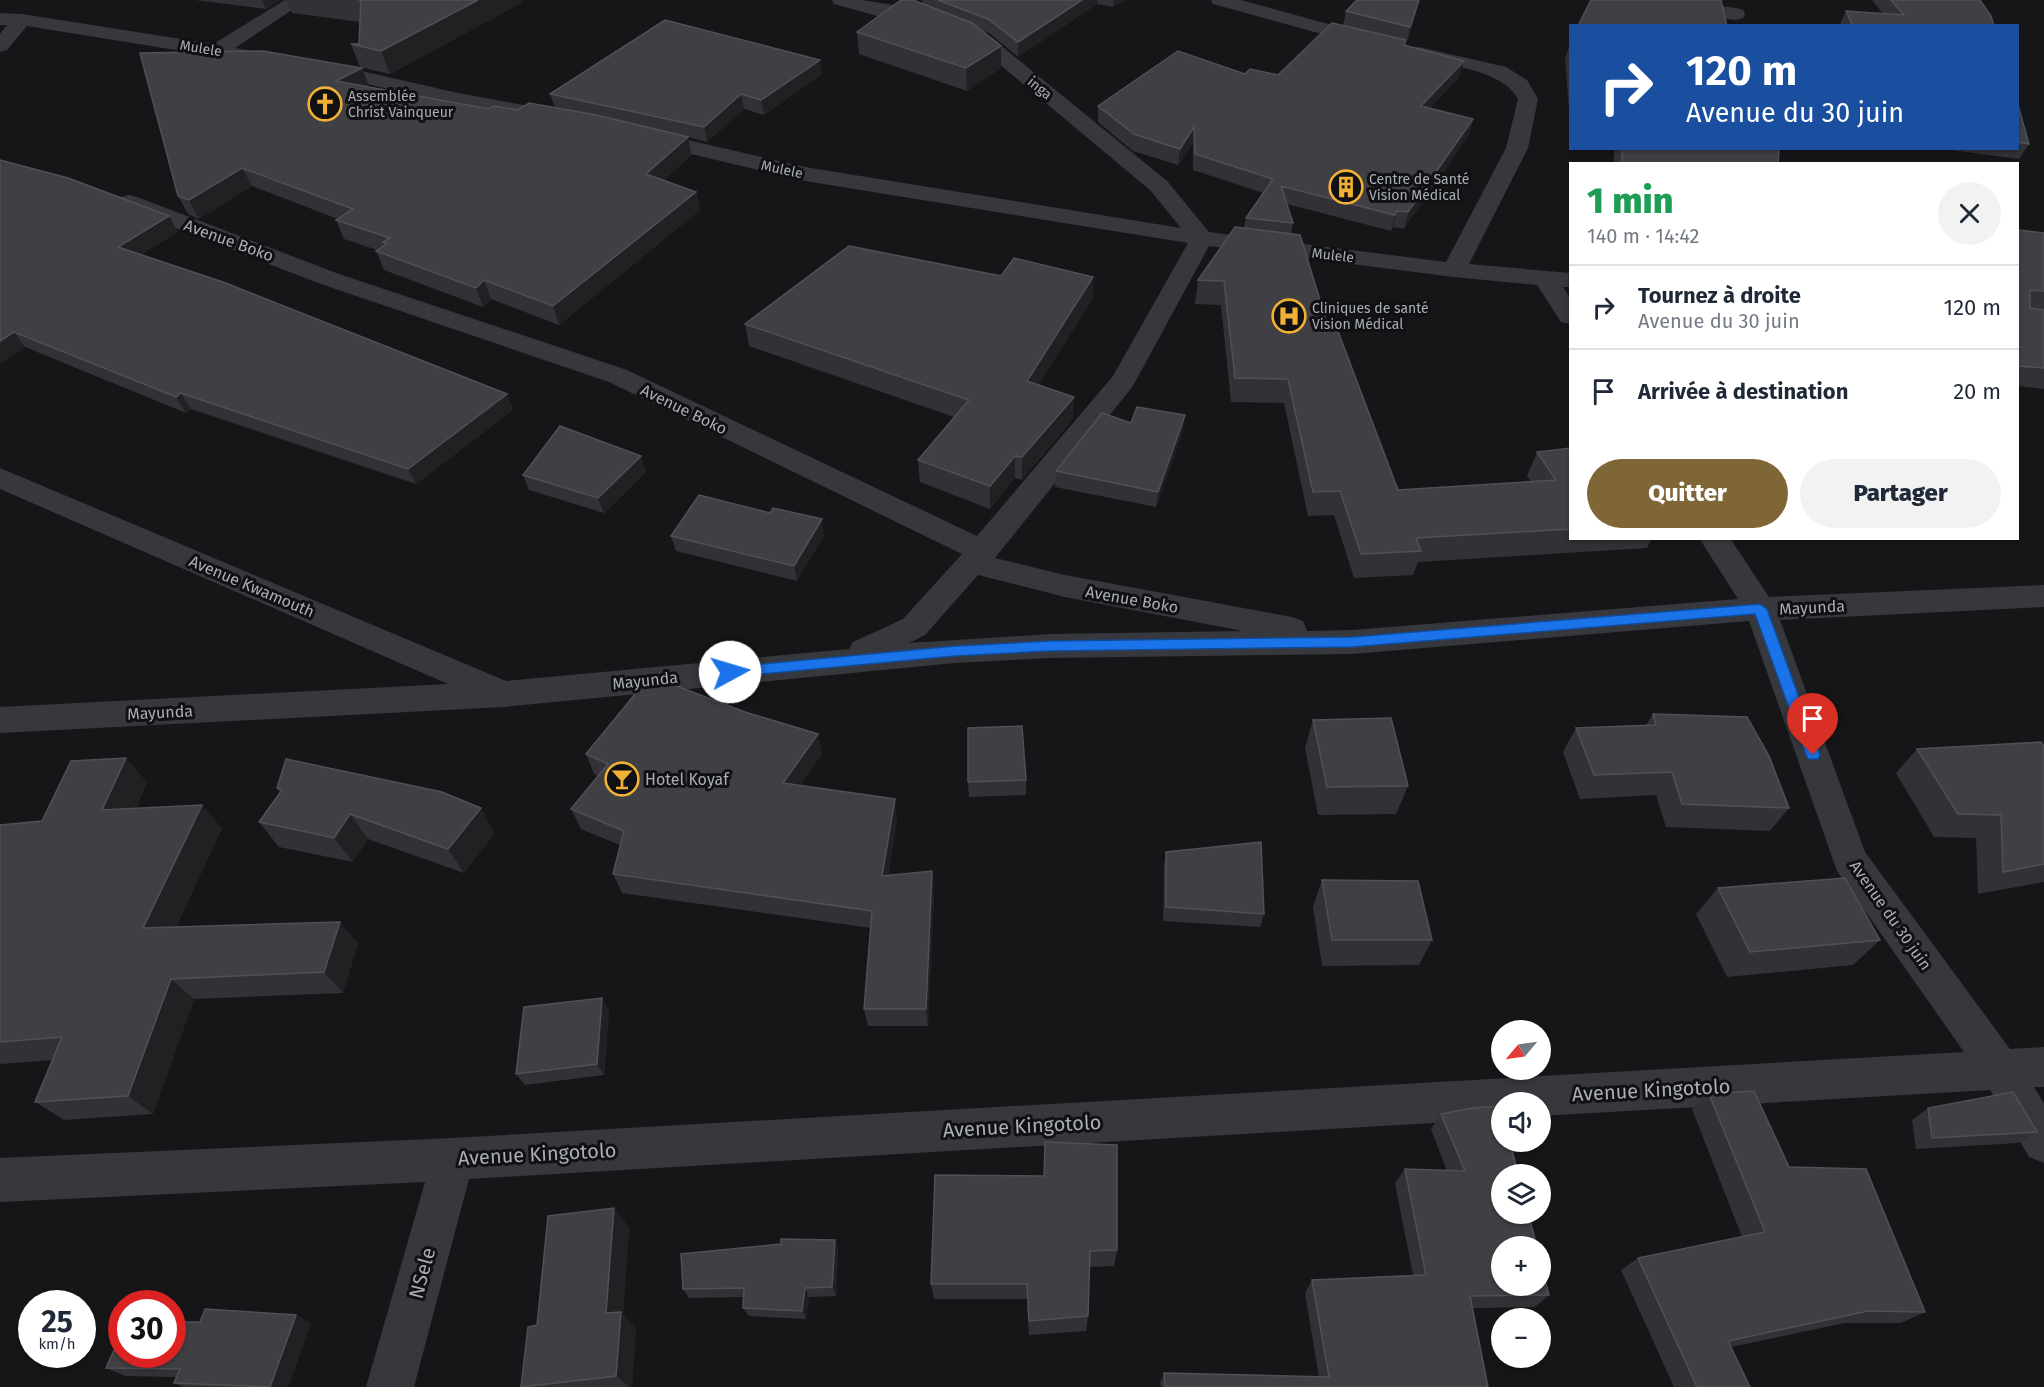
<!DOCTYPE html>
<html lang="fr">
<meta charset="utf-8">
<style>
body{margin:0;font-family:"Fira Sans",sans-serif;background:#f2f2f3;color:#1f2937;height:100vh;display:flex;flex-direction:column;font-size:22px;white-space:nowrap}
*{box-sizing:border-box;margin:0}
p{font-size:20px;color:#747a83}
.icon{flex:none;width:33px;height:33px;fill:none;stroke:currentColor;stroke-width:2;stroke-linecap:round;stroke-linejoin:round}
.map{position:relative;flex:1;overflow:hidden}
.sheet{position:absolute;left:1569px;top:162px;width:450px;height:378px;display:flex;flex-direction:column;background:#fff;border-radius:0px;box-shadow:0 2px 4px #0004}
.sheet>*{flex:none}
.top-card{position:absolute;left:1569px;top:24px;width:450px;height:126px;border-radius:0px;box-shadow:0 2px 4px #0004;background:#1a4fa0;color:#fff;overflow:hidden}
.needle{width:39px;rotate:241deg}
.buttons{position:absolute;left:1491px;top:1020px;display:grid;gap:12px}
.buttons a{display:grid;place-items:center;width:60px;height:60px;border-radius:50%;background:#fff;box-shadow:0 2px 4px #0004;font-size:30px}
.speed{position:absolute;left:18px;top:1290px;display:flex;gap:12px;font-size:30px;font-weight:700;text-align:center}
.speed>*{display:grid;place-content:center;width:78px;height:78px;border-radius:50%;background:#fff;box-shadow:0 2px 4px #0004;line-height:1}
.speed small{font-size:15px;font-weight:400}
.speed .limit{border:9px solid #d22;background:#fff;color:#111}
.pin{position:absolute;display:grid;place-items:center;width:51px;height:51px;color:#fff;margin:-62px -26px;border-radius:50% 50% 50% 0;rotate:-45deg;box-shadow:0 0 6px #0007}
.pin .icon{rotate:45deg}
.me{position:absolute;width:66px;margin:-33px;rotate:84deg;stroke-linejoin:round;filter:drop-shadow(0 0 4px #0008)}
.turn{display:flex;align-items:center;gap:21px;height:126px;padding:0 18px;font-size:27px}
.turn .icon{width:78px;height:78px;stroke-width:2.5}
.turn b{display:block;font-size:42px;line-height:51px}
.round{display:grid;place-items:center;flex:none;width:63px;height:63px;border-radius:32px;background:#f2f2f3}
.overview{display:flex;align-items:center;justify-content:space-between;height:102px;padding:0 18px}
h1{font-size:36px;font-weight:800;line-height:45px;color:#1e9e55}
.action{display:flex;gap:12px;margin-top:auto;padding:12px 18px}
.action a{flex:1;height:69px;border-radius:36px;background:#7e6636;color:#fff;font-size:24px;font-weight:800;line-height:69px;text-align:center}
.action a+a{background:#f2f2f3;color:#1f2937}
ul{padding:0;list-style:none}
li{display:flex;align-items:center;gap:18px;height:84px;padding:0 18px;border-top:2px solid #e0e1e3}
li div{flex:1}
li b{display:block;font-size:22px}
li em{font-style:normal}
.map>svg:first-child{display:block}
</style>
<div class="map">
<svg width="2044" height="1387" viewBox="0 0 2044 1387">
<rect width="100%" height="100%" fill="#161618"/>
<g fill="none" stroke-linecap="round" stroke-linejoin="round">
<path fill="#37383d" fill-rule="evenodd" d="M285,0h22l-72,48 40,7 3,4 -3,4 -7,2 -241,-39 -20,24 -7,2v-18l7,-9h-7v-12l22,1 191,30z
M832,0h30l56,9 70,26 179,146 42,51 237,30 60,-114 12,-49c-17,-31 -74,-34 -106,-42l-3,-4 3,-4 7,-2 87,20 21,13 11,19 -10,49 -59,116 101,9v14h-7l7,11v26l-9,-2 -24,-37 -83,-8 -245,-31 -76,140 -138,172 70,17 227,42 11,4 4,10 45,-1 386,-31 -39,-61h31l39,59 275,-12v22l-264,13 85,232 145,197 34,-2v40h-10l10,16v60l-15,-6 -39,-67 -450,26v-14h-38v17l-1033,60 -55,208h-48l59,-205 -425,20v-44l453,-20 1511,-86 -127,-181 -88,-250 -397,33 -302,4 -95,5 -451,44 -504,26v-26l448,-23 -448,-195v-21l506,213 343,-32 4,-7 50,-23 59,-65 -353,-172 -288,-98 -200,-77 -3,-5 3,-5 8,-2 8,2 202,77 288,96 350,166 136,-160 75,-133 -383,-62 -165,-39 -3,-5 3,-5 8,-1 157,36 376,61 -30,-37 -177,-148 -59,-23 -38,-4 -43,-12zM978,575l87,22 178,34 -193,3 -141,9 16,-8z
M1211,0h30l135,37 3,4 -3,4 -7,2 -156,-43z
M1620,0h52l64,8 7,2 2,4 -2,4 -7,2 -107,-14 -7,-2z
M322,62l136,31 104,19 7,2 4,4 -4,4 -7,2 -104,-19 -143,-33 -3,-4 3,-4z"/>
</g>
<path fill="#323236" d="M195,0h86l-15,9z
M286,0h236l1,2 -133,72 -30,-7 -9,-23h8l1,-22 -68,-9z
M922,0h204l-13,7 -16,-3 -79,53 -29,-24 -7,-3 19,38 -34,23 -108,-37 -2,-22 65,-29z
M1872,0h108l14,26h-155l7,-15 37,3z
M1346,11l70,3 -9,27h-1l-1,4 59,16 -5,16 -29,31 43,11 -4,16 -65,94 -11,-2 -2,4 -104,-27 6,19 -2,11 37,92 70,164 133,-8 -4,-6 10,-24 33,-4v90h82l-5,10 -229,14 -5,13 -59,3 -20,-63 -26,1 -24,-113 -53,-1 -10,-97 -26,-1 3,-24 46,-52 2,-10 17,-25 -70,-23v-27l-15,22 -45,-14 -35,-29v-16l147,-32 33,1 65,-49z
M1570,43v66h-1l-4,-50z
M140,53l229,33 -2,1 122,22 29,1 37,-2 -5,-14 272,-20 -58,41 -20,-6 -37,33 -19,-5 3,18 -27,25 32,12 4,18 -141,115 -68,-26 -8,8 -99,-37 -8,-19 1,-1 -33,-11 -8,-19 2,-1 -86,-33 -53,33 -11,-5 -10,-18z
M2018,105l11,39 -10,15 -83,-11h82z
M1614,148h165l-1,16h-164z
M0,160l169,56 9,16 -38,23 367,139 6,16 -97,74 -225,-75 -5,4 -161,-66 -25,17z
M2018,230l26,3v156l-26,-3z
M1001,276l92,1 -1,23 -54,85 35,34 -51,61 -7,-2 -25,31 -70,-27 -2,-22 36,-43 -205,-71 -4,-22z
M1131,423l52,8 -27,76 -101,-20 1,-16z
M646,472l-42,41 -75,-23 -6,-15z
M824,535l-27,46 -121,-30 -5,-15z
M745,712l73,22 4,20 -22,31 97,33 -9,58 44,-5 2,19 -6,136h-60l-4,-17 7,-81 -249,-35 -9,-19 7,-29 -39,-16 -10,-20 27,-33 -4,-2 -8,-20z
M1653,714l136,94 -19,23 -104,-4 -10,-32 -76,4 -17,-47 13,-24 70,-3z
M1313,720l95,66 -12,28 -78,1 -13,-67z
M2044,746v136l-66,12 -2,-56 -42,-1 -38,-64 21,-24z
M1026,780v15l-57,2 -1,-15z
M147,782l-11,26 86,20 -46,99 182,16 -15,50 -149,6 -41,115 -89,6 -29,-18 18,-42 -53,4v-239l42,-4z
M277,788l218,45 -31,40 -96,-34 -15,23 -74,-15 -20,-25 21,-30z
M1166,852l98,62 -4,13 -97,-6 1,-55z
M1322,880l110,60 -13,25 -97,1 -9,-59z
M1718,888l162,52 -27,25 -126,12 -31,-63z
M602,998l7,13 -5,64 -79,10 -9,-11z
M1709,1094l80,73 136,145 -24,11h-56l-114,24 19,40h-76l-53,-117 17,-12 104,-21 -50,-128z
M1928,1108l109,24 -19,11 -102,6 -4,-29z
M1441,1114l108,181 -14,12 -63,1 16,79h-327l-1,-4 4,-10 155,4 -14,-84 7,-13 101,-5 -18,-92 10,-14 42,2 -16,-42z
M935,1175l182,75 -3,16 -25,1 -1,49 -2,15 -57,4 -2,-36h-93l-3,-15z
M629,1227l-6,88 13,13 -4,59h-111l16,-62z
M835,1240l3,9 -2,47 -27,1 -3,22 -57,-3 -6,-8 1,-11 -55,1 -6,-9z
M296,1315l15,8 -23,64h-105l-9,-4 3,-6 -52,-1 -19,-8 94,-46z"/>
<path fill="#212124" d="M262,0h19l-15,9z
M478,0h44l1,2 -133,72 -9,-23z
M1082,0h15v4l-79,53v-15z
M1114,0h12l-13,7z
M1419,0l-3,14 -9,27 3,-14z
M1001,46v22l-34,23 -1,-23z
M820,60l2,14 -58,41 -3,-15z
M1464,61l-5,16 -42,45 4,-16z
M362,68l7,18 -25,13 -8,-18z
M741,94l3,15 -37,33 -3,-15z
M1473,119l-4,16 -65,94 4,-17z
M1194,127l-1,16 -15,22 2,-16z
M688,137l3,18 -41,37 -4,-18z
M242,168l10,18 -53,33 -10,-19z
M696,192l4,18 -141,115 -6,-19z
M1397,211l-4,16 -2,4 4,-16z
M169,216l9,16 -51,31 -9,-16z
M1093,277l-1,23 -65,103v-22z
M484,280l7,19 -8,8 -7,-19z
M14,332l11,15 -25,17v-23z
M181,393l10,16 -5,4 -10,-16z
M507,394l6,16 -97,74 -8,-15z
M1074,397l-1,22 -51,61v-23z
M1185,415l-2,16 -27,76 2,-15z
M641,456l5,16 -42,41 -6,-15z
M1015,456v22l-25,31v-23z
M822,519l2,16 -27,46 -3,-15z
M818,734l4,20 -34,49 -5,-20z
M126,758l21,24 -22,50 -23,-22z
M895,799l2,19 -12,77 -3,-19z
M202,805l20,23 -56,121 -23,-21z
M481,808l14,25 -31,40 -16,-24z
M350,814l18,25 -15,23 -19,-24z
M932,871l2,19 -6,136 -2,-17z
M340,922l18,21 -15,50 -19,-21z
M171,979l23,20 -41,115 -25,-18z
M602,998l7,13 -5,64 -7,-11z
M614,1208l15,19 -6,88 13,13 -4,59h-3l-13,-11 -10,-63z
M835,1240l3,9 -2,47 -4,-9z
M805,1288l4,9 -3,22 -4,-8z
M296,1315l15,8 -23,64h-18z"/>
<path fill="#3f3f44" stroke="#4f5156" stroke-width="1.5" d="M358,0h120l-97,51 -30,-7h8l2,-44z
M901,0h12l59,23 29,23 -35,22 -109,-36z
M938,0h144l-64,42 -30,-23z
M1357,0h62l-9,27 -64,-16z
M1591,0h130l6,26h-149z
M1891,0h89l11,16 3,10h-141l-7,-15 58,4z
M665,20l155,40 -59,40 -20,-6 -37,33 -154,-33z
M1332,23l74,17 -2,5 60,16 -43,45 52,13 -65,93 -11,-1 -2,4 -114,-29 12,37 -47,-5 27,-39 -78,-25 -1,-27 -14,22 -46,-15 -36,-28 80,-55 67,23 5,-5 28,6z
M263,51l99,17 -26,13 153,28 4,-3 25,4 11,-7 67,12 92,22 -42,37 50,18 -143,114 -69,-26 -8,8 -100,-37 11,-7 -4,-2 7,-4 -54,-18 17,-11 -111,-41 -53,32 -11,-4 -38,-143z
M2018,105l11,39 -11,-2z
M1622,148h157v3l-1,13h-156z
M0,160l68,18 101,38 -51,31 105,35 284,112 -99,75 -227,-76 -5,4 -162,-65 -14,9z
M1235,227l65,8 28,91h8l62,164 158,-10 -19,-28 33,-4v81l-154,9 5,13 -60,3 -21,-63 -27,1 -25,-113 -53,-1 -11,-97 -26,-1z
M2018,230l26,3v58l-14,-1v18l14,2v58l-26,-2z
M849,246l152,30 13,-18 79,19 -66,104 47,16 -52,60 -7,-1 -25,30 -72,-26 51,-60 -224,-76z
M1137,407l48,8 -27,77 -102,-21 46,-58 29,10z
M560,426l81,30 -43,42 -75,-23z
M699,495l71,18 3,-5 49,11 -28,47 -123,-30z
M650,676l95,36 73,22 -35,49 112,16 -13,77 50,-5 -6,138h-62l8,-98 -259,-37 11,-43 -53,-22 37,-45 -22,-10z
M1653,714l94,3 22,39 20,52 -107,-4 -10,-32 -78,3 -18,-47 80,-3z
M1391,718l17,68 -81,1 -14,-67z
M1022,726l4,54 -58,2v-54z
M2041,742l3,4v118l-41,8 -2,-57 -43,-1 -41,-65z
M126,758l-24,52 100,-5 -59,123 197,-6 -16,50 -153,7 -43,117 -93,6 27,-65 -62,5v-217l42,-4 29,-60z
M286,759l156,33 39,16 -33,41 -98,-35 -16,24 -75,-16 23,-32 -5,-2z
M1261,842l3,72 -98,-7v-55z
M1845,878l35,62 -130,12 -32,-64z
M1322,880l96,1 14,59h-100z
M602,998l-5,66 -81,10 8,-67z
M1754,1091l35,76 77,2 59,143 -57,-1 -140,30 22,46h-53l-59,-129 127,-26 -56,-138z
M2013,1092l24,40 -105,6 -4,-30z
M1501,1106l1,4v32h8l8,32h-16v40h26l9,32h-35v40h38v-24l9,33 -79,1 18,91h-323l-1,-14 165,4 -17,-97 114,-5 -21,-106 60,2 -24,-57 31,-6z
M1045,1142l72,3v105l-27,1 -2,65 -59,5 -2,-37h-96l4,-109 109,1z
M614,1208l-8,105 15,-1 -5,64 -95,11 7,-60 9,-2 11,-109z
M781,1239l54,1 -3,47 -27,1 -3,23 -59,-3 1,-20 -61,1 -2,-35 100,-10z
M205,1309l91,6 -26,72 -96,-4 6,-14 -74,-1 16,-36v22h50v-32h28z"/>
<path fill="#1a73e8" stroke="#114b97" stroke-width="1.5" d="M1760,604l7,5 53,146 -2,4h-10l-2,-4 -51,-141 -403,33 -302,4 -95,5 -225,21 -7,-5 7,-5 225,-21 95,-5 302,-4z"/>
<defs>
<g id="church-ring" transform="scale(1.725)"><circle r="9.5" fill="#111113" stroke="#f2b134" stroke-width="1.5"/><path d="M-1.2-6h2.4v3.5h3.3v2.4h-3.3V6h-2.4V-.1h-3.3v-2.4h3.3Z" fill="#f2b134"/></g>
<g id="building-ring" transform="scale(1.725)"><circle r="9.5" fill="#111113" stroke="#f2b134" stroke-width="1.5"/><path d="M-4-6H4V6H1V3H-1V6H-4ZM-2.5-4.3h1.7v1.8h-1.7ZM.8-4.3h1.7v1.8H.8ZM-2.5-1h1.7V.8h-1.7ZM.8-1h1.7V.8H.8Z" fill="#f2b134"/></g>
<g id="hospital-ring" transform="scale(1.725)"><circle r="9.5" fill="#111113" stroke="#f2b134" stroke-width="1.5"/><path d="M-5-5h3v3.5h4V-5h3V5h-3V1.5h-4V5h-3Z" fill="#f2b134"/></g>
<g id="bar-ring" transform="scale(1.725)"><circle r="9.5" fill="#111113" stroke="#f2b134" stroke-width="1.5"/><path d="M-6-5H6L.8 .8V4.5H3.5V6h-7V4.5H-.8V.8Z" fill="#f2b134"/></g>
</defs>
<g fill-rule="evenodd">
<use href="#church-ring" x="325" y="104"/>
<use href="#building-ring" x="1346" y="187"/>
<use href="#hospital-ring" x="1289" y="316"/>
<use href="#bar-ring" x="622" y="779"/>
</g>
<g text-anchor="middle" stroke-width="6" stroke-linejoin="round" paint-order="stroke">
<g font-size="14" fill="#a8adb8" stroke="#111113">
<text transform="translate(201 48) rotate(9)" y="5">Mulele</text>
<text transform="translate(1040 88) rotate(39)" y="5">inga</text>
<text transform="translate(782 169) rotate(12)" y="5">Mulele</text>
<text transform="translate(1333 255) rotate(7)" y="5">Mulele</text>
</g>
<g font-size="14" fill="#a8adb8" stroke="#111113" text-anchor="start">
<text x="348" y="101">Assemblée<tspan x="348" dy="16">Christ Vainqueur</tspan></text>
<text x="1369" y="184">Centre de Santé<tspan x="1369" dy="16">Vision Médical</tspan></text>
<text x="1312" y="313">Cliniques de santé<tspan x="1312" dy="16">Vision Médical</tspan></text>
</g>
<g font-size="16" fill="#a8adb8" stroke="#111113">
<text transform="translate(229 240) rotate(20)" y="6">Avenue Boko</text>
<text transform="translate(684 409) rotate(26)" y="6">Avenue Boko</text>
<text transform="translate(252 586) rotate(23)" y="6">Avenue Kwamouth</text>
<text transform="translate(1132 599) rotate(10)" y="6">Avenue Boko</text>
<text transform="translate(1812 607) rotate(-3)" y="6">Mayunda</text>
<text transform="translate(645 680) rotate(-6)" y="6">Mayunda</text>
<text transform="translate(160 712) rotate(-3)" y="6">Mayunda</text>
<text transform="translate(1891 915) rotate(55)" y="6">Avenue du 30 juin</text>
</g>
<g font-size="16" fill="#a8adb8" stroke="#111113" text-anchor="start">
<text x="645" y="785">Hotel Koyaf</text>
</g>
<g font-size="20" fill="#a8adb8" stroke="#111113">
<text transform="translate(1651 1090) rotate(-3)" y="7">Avenue Kingotolo</text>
<text transform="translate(1022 1126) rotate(-3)" y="7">Avenue Kingotolo</text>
<text transform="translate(537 1154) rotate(-3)" y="7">Avenue Kingotolo</text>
<text transform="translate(422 1273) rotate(-75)" y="7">NSele</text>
</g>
</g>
</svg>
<div class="buttons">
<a><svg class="needle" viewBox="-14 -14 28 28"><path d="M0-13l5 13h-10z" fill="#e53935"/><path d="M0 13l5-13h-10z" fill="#747a83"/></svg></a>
<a><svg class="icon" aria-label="sound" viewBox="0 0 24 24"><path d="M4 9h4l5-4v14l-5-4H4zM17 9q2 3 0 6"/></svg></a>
<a><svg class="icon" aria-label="layers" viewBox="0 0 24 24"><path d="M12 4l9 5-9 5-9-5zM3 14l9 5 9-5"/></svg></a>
<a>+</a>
<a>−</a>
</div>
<div class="speed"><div>25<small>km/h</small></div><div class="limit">30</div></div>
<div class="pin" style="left:1813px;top:755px;background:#d93025"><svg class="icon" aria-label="arrive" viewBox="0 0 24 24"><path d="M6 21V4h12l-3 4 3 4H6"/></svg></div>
<svg class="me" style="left:730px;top:672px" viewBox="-20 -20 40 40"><circle r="19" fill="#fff"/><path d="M0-13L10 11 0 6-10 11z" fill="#1a73e8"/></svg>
<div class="top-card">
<div class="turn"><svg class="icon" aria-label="right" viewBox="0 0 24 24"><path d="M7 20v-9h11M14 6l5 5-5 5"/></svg><div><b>120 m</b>Avenue du 30 juin</div></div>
</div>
<section class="sheet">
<div class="overview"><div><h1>1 min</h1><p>140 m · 14:42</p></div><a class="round"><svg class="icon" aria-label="close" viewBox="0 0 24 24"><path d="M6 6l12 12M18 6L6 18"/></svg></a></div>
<ul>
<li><svg class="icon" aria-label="right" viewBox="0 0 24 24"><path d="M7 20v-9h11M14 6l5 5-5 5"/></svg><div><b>Tournez à droite</b><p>Avenue du 30 juin</p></div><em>120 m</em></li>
<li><svg class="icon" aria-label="arrive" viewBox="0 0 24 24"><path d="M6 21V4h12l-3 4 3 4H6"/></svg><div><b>Arrivée à destination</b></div><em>20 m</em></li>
</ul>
<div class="action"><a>Quitter</a><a>Partager</a></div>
</section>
</div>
